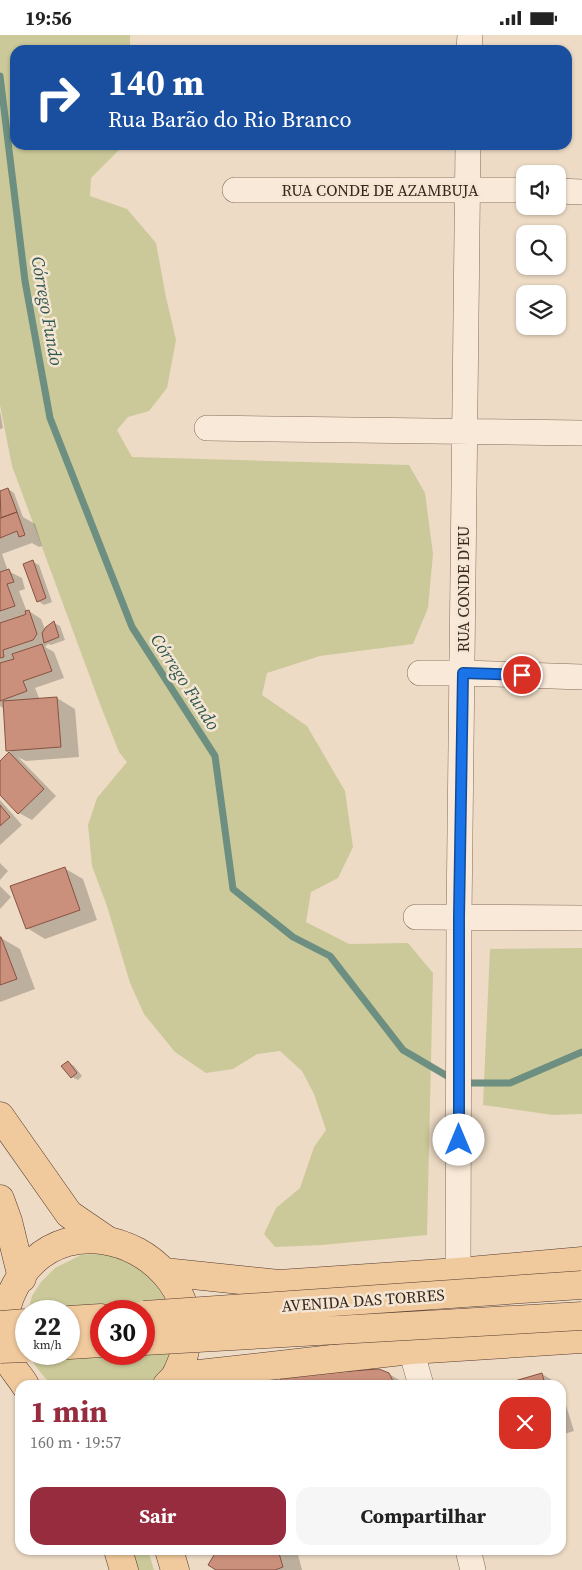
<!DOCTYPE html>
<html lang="pt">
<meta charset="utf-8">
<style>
body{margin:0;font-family:"Source Serif 4",serif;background:#f6f6f6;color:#222;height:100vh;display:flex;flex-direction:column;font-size:19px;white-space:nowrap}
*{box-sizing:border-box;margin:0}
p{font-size:16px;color:#767676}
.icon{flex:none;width:28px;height:28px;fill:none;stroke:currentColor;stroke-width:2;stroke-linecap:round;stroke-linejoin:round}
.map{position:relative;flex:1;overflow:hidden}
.sheet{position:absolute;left:15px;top:1345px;width:551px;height:175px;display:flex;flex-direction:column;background:#fff;border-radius:15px;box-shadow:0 1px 4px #0004}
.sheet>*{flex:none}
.top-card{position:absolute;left:10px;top:10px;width:562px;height:105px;border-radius:15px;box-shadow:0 1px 4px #0004;background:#1a4fa0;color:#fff;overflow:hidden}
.controls{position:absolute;left:516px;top:130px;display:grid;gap:10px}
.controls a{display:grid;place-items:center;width:50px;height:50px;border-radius:10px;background:#fff;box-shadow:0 1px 4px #0004;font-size:25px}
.speed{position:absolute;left:15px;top:1265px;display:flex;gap:10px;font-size:25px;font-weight:700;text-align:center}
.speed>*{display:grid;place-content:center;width:65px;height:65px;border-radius:50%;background:#fff;box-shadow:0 1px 4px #0004;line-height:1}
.speed small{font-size:12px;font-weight:400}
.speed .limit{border:8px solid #d22;background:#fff;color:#111}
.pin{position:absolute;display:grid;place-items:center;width:42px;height:42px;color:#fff;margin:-21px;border:2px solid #fff;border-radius:50%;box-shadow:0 1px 5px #0007}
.me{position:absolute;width:55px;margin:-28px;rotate:0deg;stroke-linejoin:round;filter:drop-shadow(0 0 4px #0008)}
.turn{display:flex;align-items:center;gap:18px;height:105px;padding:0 15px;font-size:22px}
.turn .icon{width:65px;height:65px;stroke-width:2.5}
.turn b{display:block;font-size:35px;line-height:42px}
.round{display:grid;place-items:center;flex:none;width:52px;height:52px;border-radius:15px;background:#f6f6f6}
.headline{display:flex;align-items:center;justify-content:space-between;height:85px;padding:0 15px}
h1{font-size:30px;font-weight:700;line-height:38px;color:#962c3e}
.action{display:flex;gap:10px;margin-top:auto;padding:10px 15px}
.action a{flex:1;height:58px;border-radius:15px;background:#962c3e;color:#fff;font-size:20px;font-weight:700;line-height:58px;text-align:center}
.action a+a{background:#f6f6f6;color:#222}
.status{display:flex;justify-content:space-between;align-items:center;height:35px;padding:0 25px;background:#fff;direction:ltr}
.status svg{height:14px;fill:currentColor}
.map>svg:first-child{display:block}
</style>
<div class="status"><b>19:56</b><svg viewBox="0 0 49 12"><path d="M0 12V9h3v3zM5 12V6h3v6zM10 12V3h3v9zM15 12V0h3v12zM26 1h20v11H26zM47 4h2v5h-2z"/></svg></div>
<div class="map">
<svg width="582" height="1535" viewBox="0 0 582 1535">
<rect width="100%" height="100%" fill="#eddbc5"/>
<path fill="#cbc999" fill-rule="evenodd" d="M0,0h130v15h-115v95h107l-1,3 -30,30 -1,18 37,13 29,34 10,54 10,43 -9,48 -18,23 -21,6 -11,13 15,27 277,8 16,28 8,61 -5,54 -15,36 -93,12 -53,17 -5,22 45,31 38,65 8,56 -15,31 -27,14 -5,30 43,22 59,-1 25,30 -6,262 -105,10 -47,2 -11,-13 12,-26 24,-20 14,-41 12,-17 -12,-36 -12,-23 -22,-20 -23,3 -24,15 -27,4 -31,-21 -31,-38 -14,-31 -23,-77 -15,-40 -4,-41 9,-27 30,-36 -8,-10 -19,-48 -88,-238 -12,-61z
M582,913v166l-29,1 -70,-10 7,-156z
M113,1218l48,28 15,53 -11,39 -16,12h-96c-10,-8 -19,-19 -23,-31h39v-43h-41l4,-15 9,-14 14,-14 26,-13zM101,1276h43v43h-43z
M127,1515h21l6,20h-20z"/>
<path fill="#0003" d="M0,376l3,17 -3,1z
M8,454l6,4 9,24 12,7 7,22 -3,1 -7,-4 -30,11 6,17 14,7 3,11 -6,2 8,21 2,-1 12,8 4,10 9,-6 6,3 5,14 -14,5 -3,-1 -3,3 9,5 10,26 -29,10 5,12 17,-2 18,11 4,48 -53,4 -8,-4 38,39 -24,24 -13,-7 -19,-20v-30l11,-11 -3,-2 -3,-41 -5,-3v-214z
M33,527l6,3 13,37 -8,3 -6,-4z
M0,765l22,25 -22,20z
M0,828l8,8 -8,9z
M64,833l19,11 14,41 -52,19 -18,-11z
M0,851l11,11 -11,12z
M1,903l19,11 15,40 -35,13v-63z
M68,1027l6,4 8,10 -4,4 -6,-3z
M389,1339l19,11h-124z
M542,1339l18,11h-55z
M561,1354l13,42 -13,4z
M218,1515l10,4 3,-4h64l2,1 5,19h-83z"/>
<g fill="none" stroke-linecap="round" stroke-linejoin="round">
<path stroke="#6d8f81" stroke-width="7" d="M0,41l25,205 25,137 82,209 83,129 18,133 60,48 37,19 73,94 56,33h51l72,-31"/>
</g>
<path fill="#cb907b" stroke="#875241" d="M8,453l9,24 -16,6 -1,-27z
M17,477l8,23 -6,2 -2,-6 -17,7v-20z
M33,525l13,38 -9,4 -14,-38z
M9,534l5,13 -7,2 8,22 -15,5v-39z
M29,575l8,24 -4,6 -30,10 1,7 -4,1v-35l24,-8 2,-1 -1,-3z
M54,586l5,16 -15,6 -2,-10 4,-6z
M42,609l10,27 -29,10 4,10 -27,10v-38l14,-4 -2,-5z
M57,662l4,50 -55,4 -3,-50z
M9,717l35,37 -26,25 -18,-19v-34z
M0,770l10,12 -10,9z
M65,832l15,43 -54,19 -16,-43z
M0,902h1l16,42 -17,6z
M68,1026l9,12 -6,5 -10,-12z
M379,1334l10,4 6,12h-113l-2,-9z
M542,1338l3,12h-44z
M217,1515h6l5,2 1,-2h49l5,17 -8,3h-59l-8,-5z"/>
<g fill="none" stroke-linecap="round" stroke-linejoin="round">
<g stroke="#886c5b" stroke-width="26">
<path id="minor" d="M469,15l1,-15
M235,155h290
M558,156l24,1
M207,393l375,5
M420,638h43l119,4
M416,882l166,1
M458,1237l1,-354 9,-773
M411,1315l10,35
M468,1515l5,20"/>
</g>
<g stroke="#563b2f" stroke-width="29">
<path id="primary" d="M0,1081l69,98 38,26
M0,1164l8,22 14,57
M164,1237l115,12 179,-12 124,-11
M69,1285l32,-2
M69,1310l32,-2
M25,1350c-4,-7 -11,-14 -15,-22 -10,-21 -8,-44 0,-66 51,-124 234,-27 160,88
M167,1350l7,-7 25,-4 212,-24 171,-11
M118,1515l6,20
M169,1515l6,20"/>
</g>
<use href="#minor" stroke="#f8e9d8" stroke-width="25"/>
<use href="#primary" stroke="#f0c99d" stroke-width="28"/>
<g stroke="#563b2f" stroke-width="29" stroke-linecap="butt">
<path id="primary-bridge" d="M144,1280l438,-30
M0,1290l26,-2
M144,1306l438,-25
M0,1314l26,-1"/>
</g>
<use href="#primary-bridge" stroke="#f0c99d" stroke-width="28"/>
</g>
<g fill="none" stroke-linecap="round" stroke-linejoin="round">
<g stroke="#114b97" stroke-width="12">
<path id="route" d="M459,1105v-223l4,-244 59,2"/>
</g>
<use href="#route" stroke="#1a73e8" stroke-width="9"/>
</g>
<g text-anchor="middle" stroke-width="5" stroke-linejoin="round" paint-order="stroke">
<g font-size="16" fill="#38271f" stroke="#f5e6d4">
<text x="380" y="161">RUA CONDE DE AZAMBUJA</text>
<text transform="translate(463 554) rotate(-90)" y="6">RUA CONDE D'EU</text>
<text transform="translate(363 1265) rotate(-4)" y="6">AVENIDA DAS TORRES</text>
</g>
<g font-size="18" font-style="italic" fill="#2e584f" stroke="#f5e6d4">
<text transform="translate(47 276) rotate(80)" y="6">Córrego Fundo</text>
<text transform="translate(185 647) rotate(57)" y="6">Córrego Fundo</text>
</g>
</g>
</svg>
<div class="controls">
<a><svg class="icon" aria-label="sound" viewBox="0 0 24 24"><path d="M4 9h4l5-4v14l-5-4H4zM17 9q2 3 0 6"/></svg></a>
<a><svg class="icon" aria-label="search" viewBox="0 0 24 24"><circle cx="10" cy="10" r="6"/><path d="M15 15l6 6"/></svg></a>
<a><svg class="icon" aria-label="layers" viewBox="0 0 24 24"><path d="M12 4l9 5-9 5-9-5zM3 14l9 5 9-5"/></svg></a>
</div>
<div class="speed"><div>22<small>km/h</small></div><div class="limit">30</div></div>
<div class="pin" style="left:522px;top:640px;background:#d93025"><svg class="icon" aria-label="arrive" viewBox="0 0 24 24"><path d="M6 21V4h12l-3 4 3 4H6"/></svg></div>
<svg class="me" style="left:459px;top:1105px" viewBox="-20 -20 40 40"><circle r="19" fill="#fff"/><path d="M0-13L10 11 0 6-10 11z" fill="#1a73e8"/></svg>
<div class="top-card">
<div class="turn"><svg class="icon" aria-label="right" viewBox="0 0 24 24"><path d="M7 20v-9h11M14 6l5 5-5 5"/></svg><div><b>140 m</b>Rua Barão do Rio Branco</div></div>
</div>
<section class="sheet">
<div class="headline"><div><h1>1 min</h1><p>160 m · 19:57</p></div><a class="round" style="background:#d93025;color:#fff"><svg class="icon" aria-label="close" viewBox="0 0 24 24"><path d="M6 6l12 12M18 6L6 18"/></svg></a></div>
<div class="action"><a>Sair</a><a>Compartilhar</a></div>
</section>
</div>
